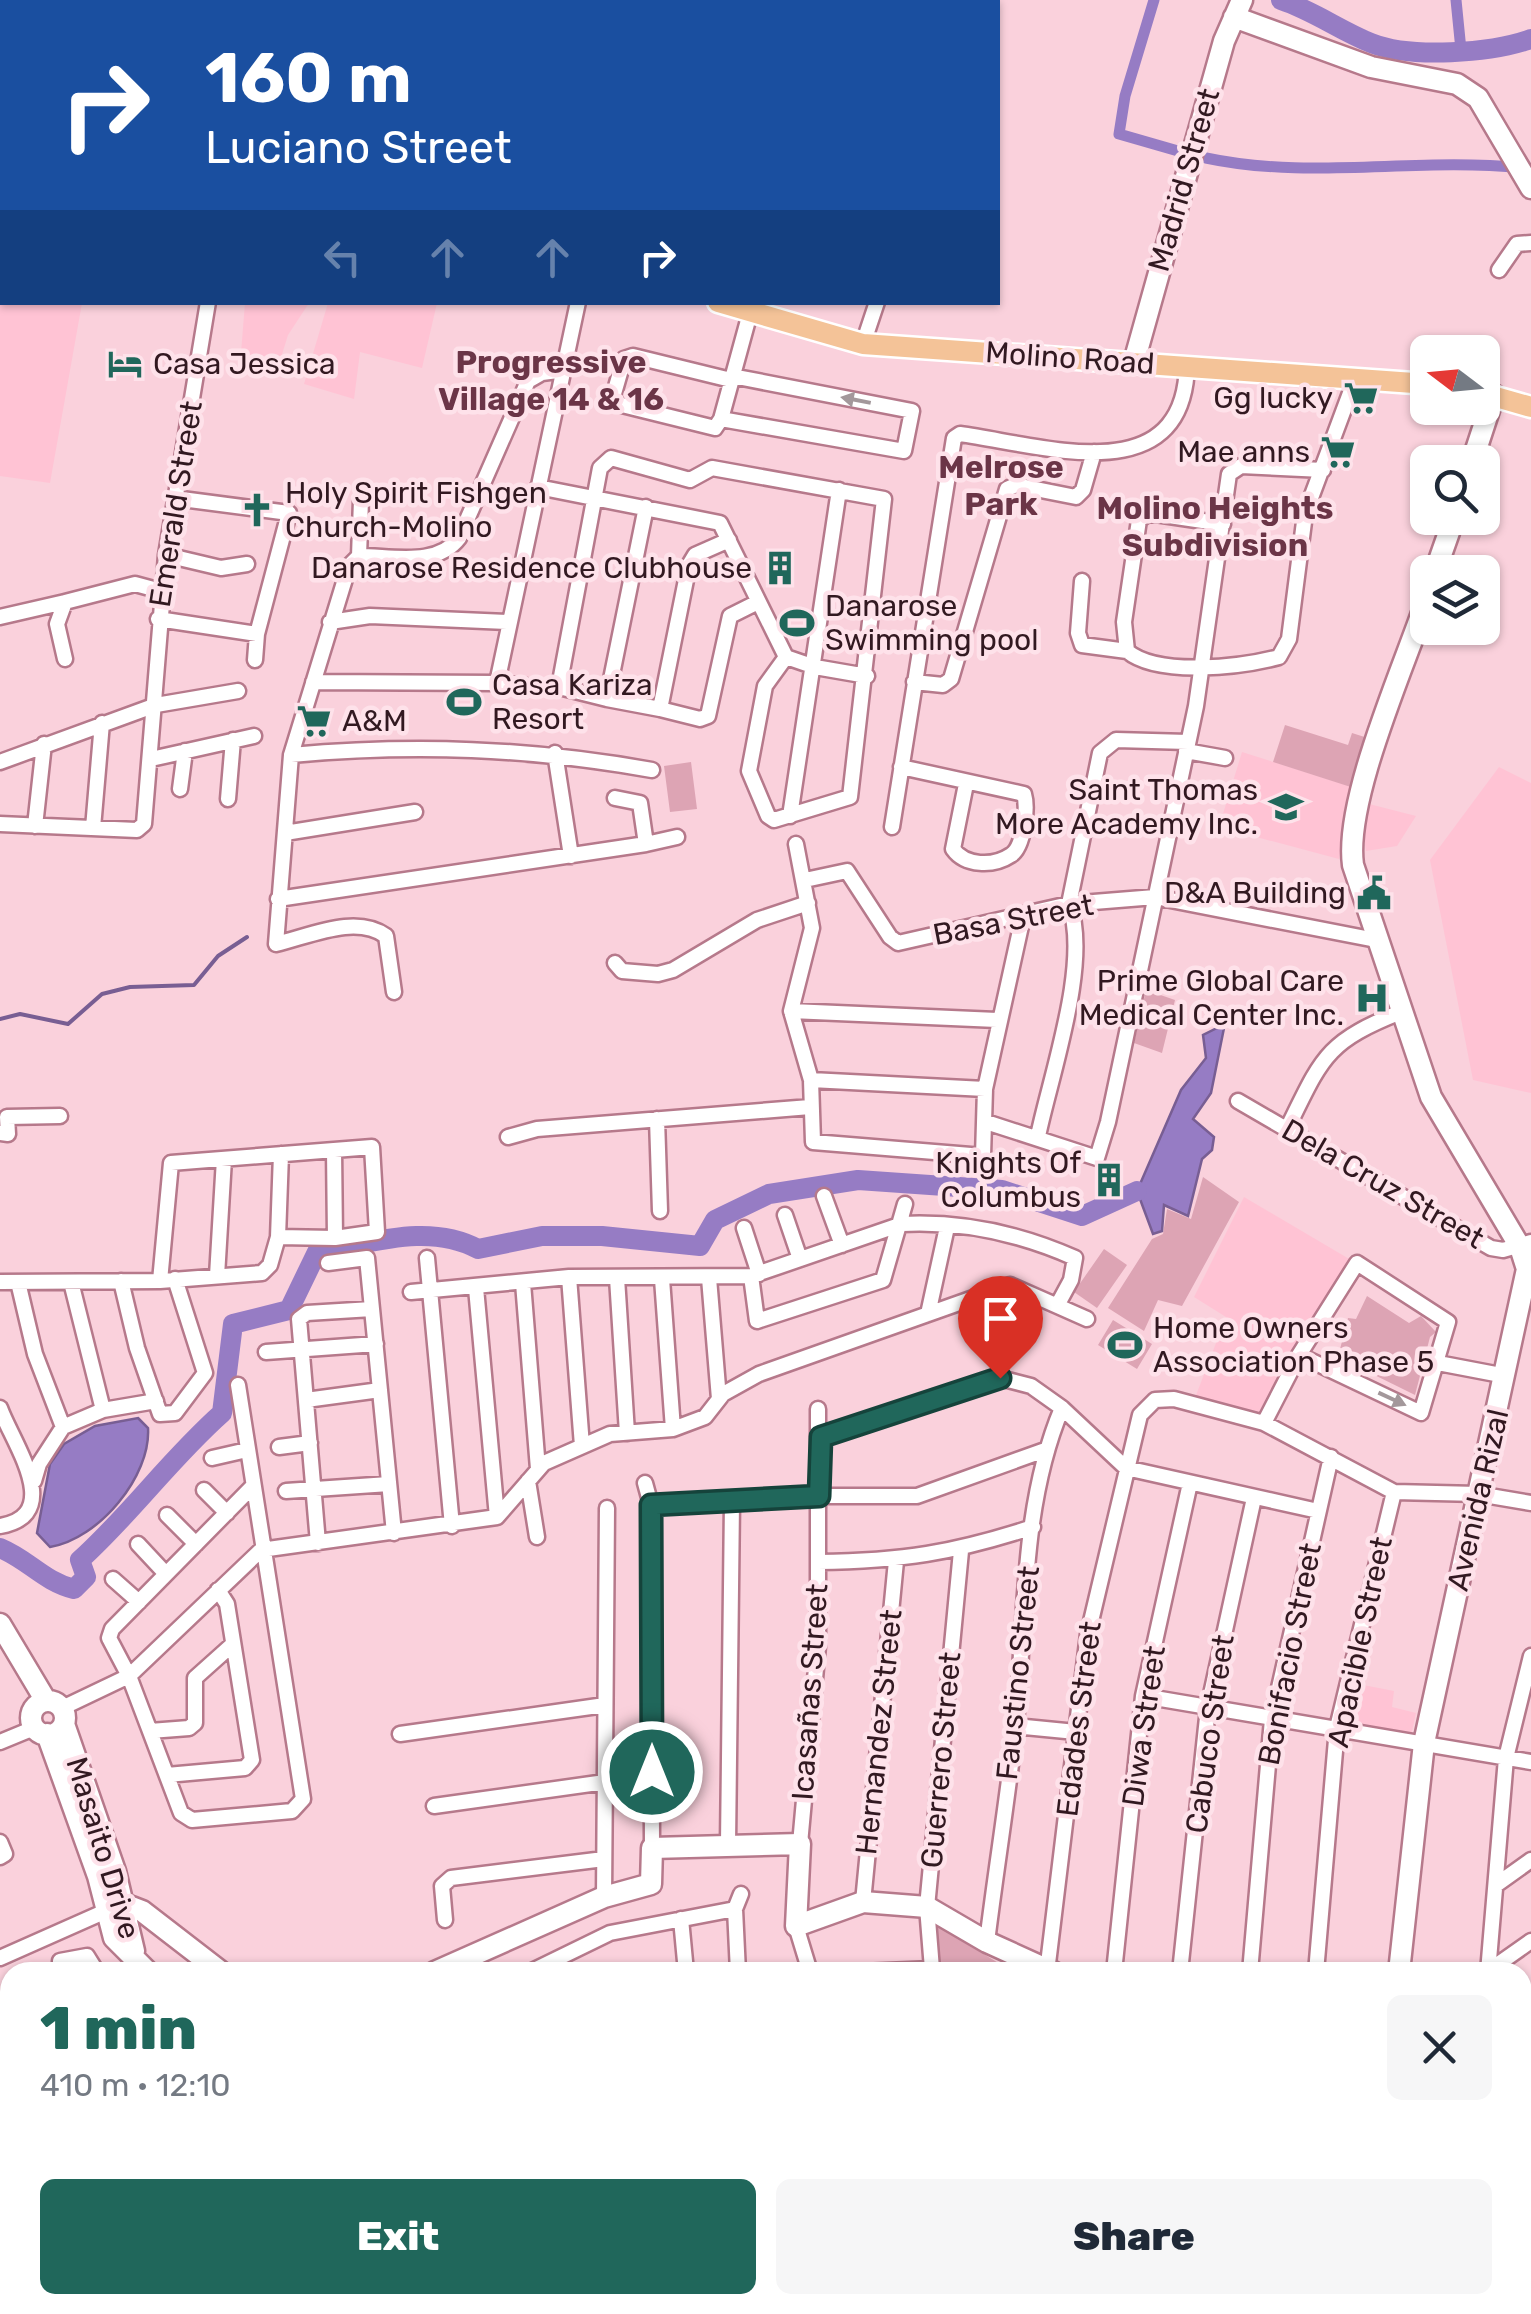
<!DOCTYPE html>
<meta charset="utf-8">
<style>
body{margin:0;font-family:Rubik,sans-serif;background:#f6f6f7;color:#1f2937;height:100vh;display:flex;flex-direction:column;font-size:38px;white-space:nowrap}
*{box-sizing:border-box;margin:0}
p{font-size:32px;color:#747a83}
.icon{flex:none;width:55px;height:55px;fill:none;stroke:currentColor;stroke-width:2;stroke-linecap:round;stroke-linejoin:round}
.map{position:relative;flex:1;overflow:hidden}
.drawer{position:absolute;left:0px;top:1962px;width:1532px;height:352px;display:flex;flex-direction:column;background:#fff;border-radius:30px 30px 0 0;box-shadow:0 2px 8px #0004}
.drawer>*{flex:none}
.guide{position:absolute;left:0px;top:0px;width:1000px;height:305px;box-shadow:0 2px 8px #0004;background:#1a4fa0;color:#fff;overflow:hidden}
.needle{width:65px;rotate:286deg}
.tools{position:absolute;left:1410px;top:335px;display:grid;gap:20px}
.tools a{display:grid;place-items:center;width:90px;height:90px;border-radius:15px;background:#fff;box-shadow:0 2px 8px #0004;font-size:50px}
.pin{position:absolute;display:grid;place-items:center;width:85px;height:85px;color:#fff;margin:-102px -42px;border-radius:50% 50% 50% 0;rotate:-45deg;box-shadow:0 0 10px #0007}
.pin .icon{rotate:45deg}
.me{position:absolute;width:110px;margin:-55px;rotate:0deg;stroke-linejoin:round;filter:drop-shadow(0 0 8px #0008)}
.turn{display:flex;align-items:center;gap:35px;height:210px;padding:0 40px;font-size:45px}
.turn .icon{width:130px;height:130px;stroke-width:2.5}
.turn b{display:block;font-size:70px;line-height:85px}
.lanes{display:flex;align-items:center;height:95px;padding:0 40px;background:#0003;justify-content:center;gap:50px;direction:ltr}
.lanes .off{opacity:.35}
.round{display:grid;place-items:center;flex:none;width:105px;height:105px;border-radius:15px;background:#f6f6f7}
.overview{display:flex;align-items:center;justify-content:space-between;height:170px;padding:0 40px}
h1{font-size:60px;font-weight:800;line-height:75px;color:#20675b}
.primary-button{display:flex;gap:20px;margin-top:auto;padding:20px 40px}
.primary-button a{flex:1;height:115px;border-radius:15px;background:#20675b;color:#fff;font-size:40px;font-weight:800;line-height:115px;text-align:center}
.primary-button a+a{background:#f6f6f7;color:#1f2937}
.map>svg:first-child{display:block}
</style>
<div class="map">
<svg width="1531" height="2314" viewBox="0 0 1531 2314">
<rect width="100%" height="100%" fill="#fad1dc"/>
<path fill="#ffc3d4" d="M0,196l2,106 80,1 -32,180 -50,-7z
M245,303h64l-21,32 -9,29 -38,-11z
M328,303h109l-15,65 -62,-16 -6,47 -50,-15z
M1242,752l110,35 -13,72 -120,-32z
M1499,767l32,16v310l-58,-13 -43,-220z
M1369,804l47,12 -19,30 -31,5 -3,-20z
M1244,1197l112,66 -92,159 -71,-19 33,-86 -32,-20z
M1353,1683l41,8 -2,16 24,6 -5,23 -67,-12z"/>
<path fill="#dda4b4" d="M1285,725l63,20 4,-12 22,7 -17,49 -84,-27z
M691,762l6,47 -27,3 -6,-46z
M1146,990l29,10 -13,53 -28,-10z
M1203,1177l36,25 -57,104 -24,-6 -14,31 -36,-23 44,-69 11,-5 4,-25 24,10z
M1104,1249l23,16 -30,43 -23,-16z
M1367,1296l42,27 12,-7 15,16 -6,5 -15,58 -77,-38 10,-39 8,1z
M1113,1320l39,24 -15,25 -39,-24z
M935,1924l78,48h-75z"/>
<path fill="#e08aa5" d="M171,2305h193l-13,6 -33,-1 -1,4h-149z"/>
<path fill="#967cc4" stroke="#785e93" stroke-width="2.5" d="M1217,1028h7l-13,65 -18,26 21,18 -2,13 -10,9 -14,57 -24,-11 -2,26 -9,3 -16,-43 44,-101 25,-32 -3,-23z
M138,1418l10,10c3,48 -49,111 -98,119l-13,-14 13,-69 14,-20 31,-18z"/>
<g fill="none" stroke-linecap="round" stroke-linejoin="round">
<path stroke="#785e93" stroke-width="4" d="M0,1019l20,-5 48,10 34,-30 28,-7 64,-2 24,-29 29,-19"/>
<path stroke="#967cc4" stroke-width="11" d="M1154,0l-29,96 -6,38 66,19
M1456,0l5,50
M1206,158c102,22 211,-1 316,10"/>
<path stroke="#967cc4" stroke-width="20" d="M1281,0c33,11 58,30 90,43 40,16 120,10 160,-4
M0,1548c29,12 43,33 74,41l12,-12 -6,-17c51,-46 90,-101 142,-147l11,-89 56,-14 28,-58c53,-8 111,-30 161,-3l64,-13h60l98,10 15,-26 54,-26 89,-14 144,10 80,26 55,-25
M1522,2003l9,4
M489,2305h26
M24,2314l11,-9
M109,2314l6,-9"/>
<g stroke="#b6798b" stroke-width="19">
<path id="street" d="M443,0l3,2
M542,0l4,2
M201,2l2,-2
M327,2h9
M484,2l3,-1
M558,2l1,-2
M604,2l1,-2
M1499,270l18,-26 14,-1
M863,344l14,-42
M731,380l-98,-24 -9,3 -11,38 5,7 97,24 6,-9 29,-106
M721,419l183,32 8,-40 -180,-35
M538,487l182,36 66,134 29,10 52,9
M174,498l115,15 -32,121 -2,26
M646,507l-39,192 -48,-12 41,-219 11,-10 79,22 22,-12 172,31 -34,298 -76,23 -6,-4 -19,-45 16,-85 21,-29
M1223,524l-74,-11 -10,7 -15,102 3,29c31,26 114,16 152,6l10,-18 16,-125 51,-137
M729,540l-34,15 -6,10 -29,144 40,10 8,-3 22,-100 26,-13
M166,555l55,13 26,-4
M359,556l2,-56
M1082,581l-4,52 4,12 45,6
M0,617l65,-15
M158,619l99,15
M330,622l40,-6 137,6
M65,659l-8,-35 8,-22 70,-18 26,7
M313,682l184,1 81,-381
M914,682l29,3 8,-6 56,-190 9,-4 60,12 7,-7 11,-38
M497,683l29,3
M607,699l53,10
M1186,751l39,7
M555,753l16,103
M291,755c124,-11 238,-7 361,15
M151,759l103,-23
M0,762l156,-57 82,-14
M901,767l123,27c4,13 0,53 -13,61 -18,12 -46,11 -58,-6l13,-65
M180,789l5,-38
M228,799l5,-59
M790,816l49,-326
M0,824l137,6 7,-6 22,-269 42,-253
M35,826l9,-82
M892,827l62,-389 6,-4c82,11 224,60 227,-69
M93,828l9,-105
M285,833l130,-21
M646,844l31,-7
M796,844l16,84 -21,83 20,69 2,62 170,14 2,-67 38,-172
M805,880l42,-9 43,66 8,6 171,-39 86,-7 221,43
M278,899l368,-55 -6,-41 -25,-5
M615,963l7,8 36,3 15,-4 84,-50 51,-17
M394,992l-8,-56c-30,-22 -76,0 -110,8l15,-189 58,-189 10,-10c34,0 78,11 100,-18l69,-157 14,-8 23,-3
M791,1011l206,9
M811,1080l174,9
M1238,1101l253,147 12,2 28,-8
M657,1119l3,92
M986,1122l111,36 11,-36 88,-416 33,-232 12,-8 82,4
M1287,1129c35,-71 38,-87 114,-117
M0,1133l8,1 -1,-17 53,-1
M1038,1136c13,-62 53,-175 31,-232l31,-151 16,-13 72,2
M508,1137l29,-8 273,-22
M334,1150l1,88
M824,1196l18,49
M785,1215l15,44
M744,1228l15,46
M278,1237l3,-83
M427,1258l25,268
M328,1263l39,-5 27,275
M217,1276l7,-117
M751,1276l6,45 126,-41 22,-76
M569,1277l13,169
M617,1278l10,155
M709,1278l10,121
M662,1279l11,150
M121,1281l16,67 23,66 15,-1 30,-40 -30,-94
M0,1282l160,-1 102,-8 8,-8 8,-28 57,1 42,-6 -5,-85 -201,16 -11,118
M18,1282l17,72 28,73 -24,37 -5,17
M523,1283l15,186
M476,1288l21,229
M411,1292l158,-15 182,-1 151,-52c60,-3 119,10 173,34l-4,22 -13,24
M928,1314l19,-87
M266,1352l110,-8
M1438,1363l68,13
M238,1385l65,414 -11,12 -100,9 -11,-7 -52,-137 -20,-38 3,-9 140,-142
M306,1400l74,-10
M0,1408c12,34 66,107 0,118
M103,1410l53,-9
M1264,1423l35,-68 58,-92 91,59 -27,91 -122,-58
M63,1427l40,-17 -32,-128
M821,1437l179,-59 31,8 31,22 64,60 192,43
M279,1447l31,-4
M212,1458l35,-8
M528,1481l9,56
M645,1483l6,22 1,343
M204,1490l23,23
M286,1491l103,-7
M651,1505l168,-9h98l128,-46
M167,1515l29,29
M318,1543l-19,-224 8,-6 65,-4
M138,1544l28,30
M818,1562c84,-1 135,-9 215,-35
M113,1579l26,23
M1143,1696l388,66
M62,1708l67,-32 132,-126 236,-33 47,-54 66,-29 63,-5 32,-12 18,-23 36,-20 251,-89 77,34
M1015,1726l61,6
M150,1731l39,-3 6,-5v-45l38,-34
M400,1734l205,-29
M0,1742l34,-14
M167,1775l78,-7 7,-8 -25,-156 -9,-14
M434,1806l171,-24
M0,1842l5,12 -5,3
M728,1844l4,-342
M800,1844l18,-198v-237
M1496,1885l35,-25
M604,1897l3,-389
M863,1902l33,-341
M681,1919l5,53
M445,1920l-3,-34 9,-8 153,-19
M796,1926l14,46
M987,1942c9,-73 21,-146 29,-219 10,-105 5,-218 46,-315
M0,1958l106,-47
M60,1961l27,-5 10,16
M530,1972l80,-39 125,-24
M738,1972l-3,-63 6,-15
M862,1972l70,-3 -5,-62 34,-356
M1047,1972l41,-338 52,-219 15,-15 19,-1 90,24 130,69 84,2 53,9
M1114,1972l29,-276 47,-213
M1180,1972l28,-264 46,-210
M1250,1972l22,-253 59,-262
M1316,1972l21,-244 57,-236
M1487,1972l44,-31
M1488,1972l18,-214 25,-102
M0,2016l10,-1
M1522,2109l9,1
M0,2187l10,12
M0,2280l10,-8
M0,2302l16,12
M463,2305l10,9
M719,2305v9
M1201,2305l1,9
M1268,2305l1,9
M1335,2305l1,9
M1506,2305l1,9
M144,2314l3,-9
M405,2314l13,-9
M494,2314v-9
M604,2314l13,-9
M652,2314v-9
M783,2314v-9
M854,2314v-9
M915,2314v-9
M979,2314l1,-9
M1049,2314v-9"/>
</g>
<g stroke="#b6798b" stroke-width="25">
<path id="secondary" d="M272,2l1,-2
M1234,17l137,50 86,17 21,14 53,90
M1134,362l90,-321 18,-41
M1472,462l22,-67
M1435,572l19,-54
M0,1624l46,77
M31 1718a17 17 0 1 1 34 0a17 17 0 1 1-34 0Z
M64,1724l51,147 19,80
M47,1734l51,142 16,62 34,34
M110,1910l19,-4 13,5 79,61
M435,1972l169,-75 47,-13 1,-36 148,-4 -4,82 67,-24 64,5 60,35 66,30
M1399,1972l25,-229 103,-474 -7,-22 -89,-150 -78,-232c-9,-66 52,-200 75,-269
M213,2305l4,9
M1420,2305l1,9"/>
</g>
<g stroke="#fff" stroke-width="25">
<path id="primary" d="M23,0l11,2
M0,32l2,-7
M718,302l145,42 565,40
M1482,393l49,14"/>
</g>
<use href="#street" stroke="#fff" stroke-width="14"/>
<use href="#secondary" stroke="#fff" stroke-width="20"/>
<use href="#primary" stroke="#f4c398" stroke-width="20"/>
</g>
<defs><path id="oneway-solid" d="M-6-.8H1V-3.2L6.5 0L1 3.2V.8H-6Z" transform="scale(2.5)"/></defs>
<g fill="#a3989b">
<use href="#oneway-solid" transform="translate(856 400) rotate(-169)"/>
<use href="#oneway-solid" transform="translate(1392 1399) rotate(25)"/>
</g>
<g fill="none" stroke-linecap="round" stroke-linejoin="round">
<g stroke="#15433b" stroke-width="25">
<path id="route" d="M652,1772l-1,-267 168,-9 2,-59 179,-59"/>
</g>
<use href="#route" stroke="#20675b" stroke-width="18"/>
</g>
<defs>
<g id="hotel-bare" transform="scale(2.7)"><path d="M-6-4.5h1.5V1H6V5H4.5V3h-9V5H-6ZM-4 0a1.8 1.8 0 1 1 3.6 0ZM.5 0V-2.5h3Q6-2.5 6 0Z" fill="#20675b" stroke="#fee2ea" stroke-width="2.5" paint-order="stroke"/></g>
<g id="supermarket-bare" transform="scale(2.7)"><path d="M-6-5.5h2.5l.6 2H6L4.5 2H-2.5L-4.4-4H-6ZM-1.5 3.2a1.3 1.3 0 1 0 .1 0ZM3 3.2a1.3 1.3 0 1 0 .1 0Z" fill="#20675b" stroke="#fee2ea" stroke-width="2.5" paint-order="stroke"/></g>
<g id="church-bare" transform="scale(2.7)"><path d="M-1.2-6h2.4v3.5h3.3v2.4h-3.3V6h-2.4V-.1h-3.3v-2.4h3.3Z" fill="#20675b" stroke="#fee2ea" stroke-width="2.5" paint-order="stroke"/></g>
<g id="building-bare" transform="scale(2.7)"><path d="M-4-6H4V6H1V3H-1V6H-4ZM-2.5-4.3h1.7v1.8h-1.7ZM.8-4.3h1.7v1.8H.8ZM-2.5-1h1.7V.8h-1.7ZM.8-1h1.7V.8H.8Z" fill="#20675b" stroke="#fee2ea" stroke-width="2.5" paint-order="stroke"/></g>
<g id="stadium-bare" transform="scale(2.7)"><path d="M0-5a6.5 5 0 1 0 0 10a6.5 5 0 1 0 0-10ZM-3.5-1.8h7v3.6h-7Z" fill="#20675b" stroke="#fee2ea" stroke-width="2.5" paint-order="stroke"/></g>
<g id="school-bare" transform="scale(2.7)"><path d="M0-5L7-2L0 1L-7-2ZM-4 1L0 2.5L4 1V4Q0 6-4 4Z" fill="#20675b" stroke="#fee2ea" stroke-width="2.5" paint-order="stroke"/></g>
<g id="civic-bare" transform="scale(2.7)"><path d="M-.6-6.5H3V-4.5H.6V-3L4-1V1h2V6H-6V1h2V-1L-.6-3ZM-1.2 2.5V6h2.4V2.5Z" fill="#20675b" stroke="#fee2ea" stroke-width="2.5" paint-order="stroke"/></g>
<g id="hospital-bare" transform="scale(2.7)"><path d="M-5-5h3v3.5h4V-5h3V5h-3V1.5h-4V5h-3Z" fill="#20675b" stroke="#fee2ea" stroke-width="2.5" paint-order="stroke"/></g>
</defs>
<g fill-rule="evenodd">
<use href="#hotel-bare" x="125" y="364"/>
<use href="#supermarket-bare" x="1361" y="398"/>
<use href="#supermarket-bare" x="1338" y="452"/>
<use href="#church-bare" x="257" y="510"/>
<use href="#building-bare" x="780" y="568"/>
<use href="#stadium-bare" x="797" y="623"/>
<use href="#stadium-bare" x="464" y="702"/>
<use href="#supermarket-bare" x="314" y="721"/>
<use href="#school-bare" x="1286" y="807"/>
<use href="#civic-bare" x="1374" y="893"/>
<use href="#hospital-bare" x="1372" y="998"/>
<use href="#building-bare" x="1109" y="1180"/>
<use href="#stadium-bare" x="1125" y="1345"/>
</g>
<g text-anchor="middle" stroke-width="9" stroke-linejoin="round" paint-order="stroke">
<g font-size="30" fill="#321921" stroke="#fee2ea">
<text transform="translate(1184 180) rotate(-74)" y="10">Madrid Street</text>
<text transform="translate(1070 358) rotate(4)" y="10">Molino Road</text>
<text transform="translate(176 504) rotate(-81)" y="10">Emerald Street</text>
<text transform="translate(1013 920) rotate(-11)" y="10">Basa Street</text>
<text transform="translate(1383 1184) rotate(30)" y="10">Dela Cruz Street</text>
<text transform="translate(1478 1500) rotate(-77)" y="10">Avenida Rizal</text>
<text transform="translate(1360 1642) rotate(-78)" y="10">Apacible Street</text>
<text transform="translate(1290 1654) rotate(-79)" y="10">Bonifacio Street</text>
<text transform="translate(1018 1673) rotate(-84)" y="10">Faustino Street</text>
<text transform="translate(810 1692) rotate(-86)" y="10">Icasañas Street</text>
<text transform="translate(1079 1719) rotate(-83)" y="10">Edades Street</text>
<text transform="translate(1144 1726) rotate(-82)" y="10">Diwa Street</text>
<text transform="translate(879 1732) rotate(-84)" y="10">Hernandez Street</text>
<text transform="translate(1210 1734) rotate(-82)" y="10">Cabuco Street</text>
<text transform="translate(941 1760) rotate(-85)" y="10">Guerrero Street</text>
<text transform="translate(103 1848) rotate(73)" y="10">Masaito Drive</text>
</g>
<g font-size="30" fill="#321921" stroke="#fee2ea" text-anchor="end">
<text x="153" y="374" text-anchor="start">Casa Jessica</text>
<text x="1333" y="408">Gg lucky</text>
<text x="1310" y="462">Mae anns</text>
<text x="285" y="503" text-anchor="start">Holy Spirit Fishgen<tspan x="285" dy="34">Church-Molino</tspan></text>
<text x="752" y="578">Danarose Residence Clubhouse</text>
<text x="825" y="616" text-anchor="start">Danarose<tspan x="825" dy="34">Swimming pool</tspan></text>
<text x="492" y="695" text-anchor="start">Casa Kariza<tspan x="492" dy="34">Resort</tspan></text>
<text x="342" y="731" text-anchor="start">A&amp;M</text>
<text x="1258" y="800">Saint Thomas<tspan x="1258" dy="34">More Academy Inc.</tspan></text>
<text x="1346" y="903">D&amp;A Building</text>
<text x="1344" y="991">Prime Global Care<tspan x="1344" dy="34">Medical Center Inc.</tspan></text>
<text x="1081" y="1173">Knights Of<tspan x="1081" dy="34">Columbus</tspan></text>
<text x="1153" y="1338" text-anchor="start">Home Owners<tspan x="1153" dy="34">Association Phase 5</tspan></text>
</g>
<g font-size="32" font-weight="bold" fill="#6b3547" stroke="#fee2ea">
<text x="551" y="373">Progressive<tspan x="551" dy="37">Village 14 &amp; 16</tspan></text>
<text x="1001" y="478">Melrose<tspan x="1001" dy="37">Park</tspan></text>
<text x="1215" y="519">Molino Heights<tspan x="1215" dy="37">Subdivision</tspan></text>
</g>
</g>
</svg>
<div class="tools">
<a><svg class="needle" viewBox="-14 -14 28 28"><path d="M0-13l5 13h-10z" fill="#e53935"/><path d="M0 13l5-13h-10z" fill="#747a83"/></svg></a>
<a><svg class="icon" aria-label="search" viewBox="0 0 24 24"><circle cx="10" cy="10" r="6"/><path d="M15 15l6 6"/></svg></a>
<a><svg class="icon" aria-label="layers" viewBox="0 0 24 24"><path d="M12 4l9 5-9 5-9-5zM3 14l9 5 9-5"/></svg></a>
</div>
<div class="pin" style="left:1000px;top:1378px;background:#d93025"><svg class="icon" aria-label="arrive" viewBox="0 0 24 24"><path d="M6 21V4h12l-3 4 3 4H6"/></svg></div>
<svg class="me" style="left:652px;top:1772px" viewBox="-20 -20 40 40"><circle r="17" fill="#20675b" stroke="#fff" stroke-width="3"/><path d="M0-11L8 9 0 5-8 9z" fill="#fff"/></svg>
<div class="guide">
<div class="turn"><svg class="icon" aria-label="right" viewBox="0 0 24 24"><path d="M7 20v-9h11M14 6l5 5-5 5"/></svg><div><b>160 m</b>Luciano Street</div></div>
<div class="lanes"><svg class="icon off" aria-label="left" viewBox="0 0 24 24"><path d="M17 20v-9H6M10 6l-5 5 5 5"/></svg><svg class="icon off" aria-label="ahead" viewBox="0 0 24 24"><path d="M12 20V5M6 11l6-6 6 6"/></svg><svg class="icon off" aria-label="ahead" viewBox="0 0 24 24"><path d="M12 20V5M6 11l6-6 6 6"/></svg><svg class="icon" aria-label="right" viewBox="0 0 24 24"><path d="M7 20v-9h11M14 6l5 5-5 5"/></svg></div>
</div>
<section class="drawer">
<div class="overview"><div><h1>1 min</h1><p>410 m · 12:10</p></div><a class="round"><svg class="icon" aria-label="close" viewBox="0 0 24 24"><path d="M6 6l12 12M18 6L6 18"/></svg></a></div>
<div class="primary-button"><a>Exit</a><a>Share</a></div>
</section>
</div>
